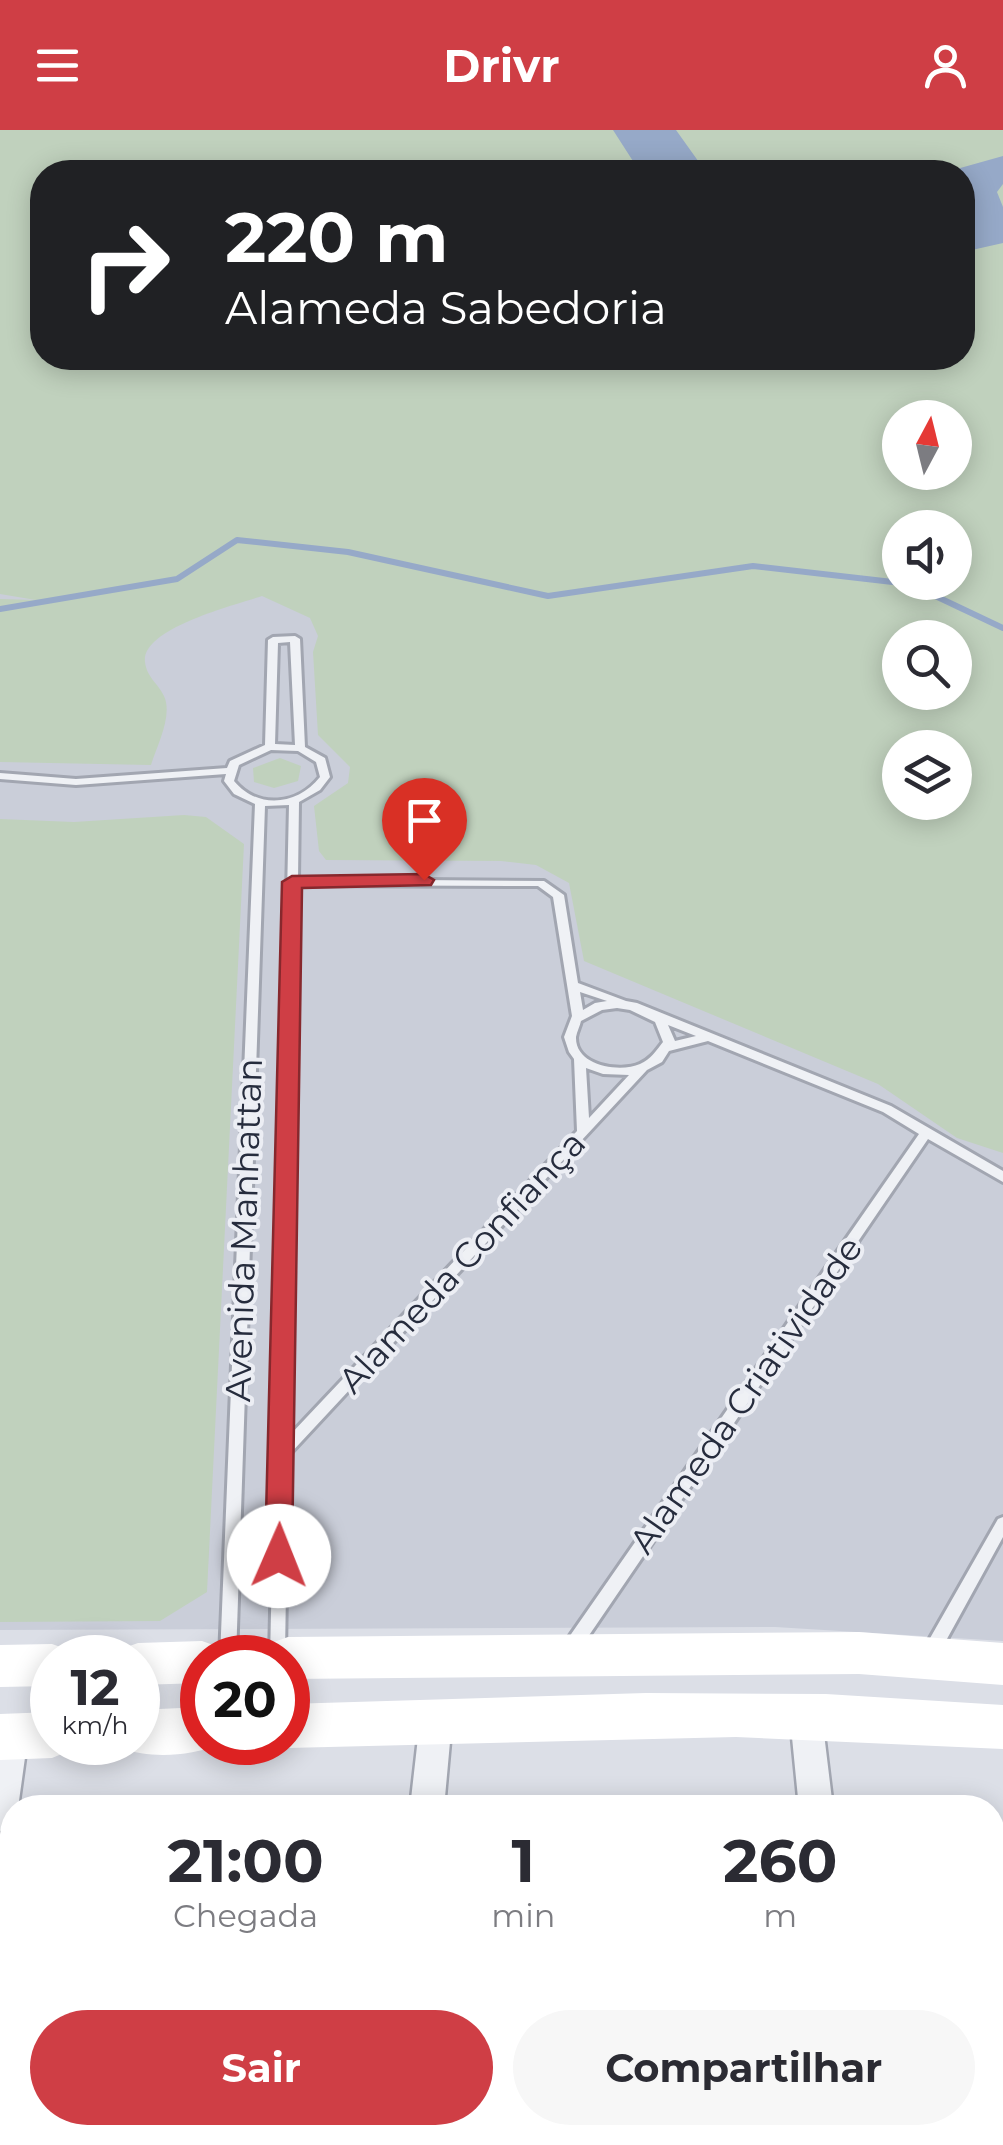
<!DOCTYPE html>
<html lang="pt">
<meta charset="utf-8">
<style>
body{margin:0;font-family:Montserrat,sans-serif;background:#f7f7f7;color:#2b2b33;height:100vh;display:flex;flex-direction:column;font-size:38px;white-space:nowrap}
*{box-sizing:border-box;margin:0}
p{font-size:32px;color:#7c7c81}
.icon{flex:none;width:55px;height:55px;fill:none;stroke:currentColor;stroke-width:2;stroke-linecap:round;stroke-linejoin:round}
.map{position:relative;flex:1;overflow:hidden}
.sheet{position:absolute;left:0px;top:1665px;width:1005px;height:350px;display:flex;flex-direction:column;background:#fff;border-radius:40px 40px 0 0;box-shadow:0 5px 25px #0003}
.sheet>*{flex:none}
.hud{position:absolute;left:30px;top:30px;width:945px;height:210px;border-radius:40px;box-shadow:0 5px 25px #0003;background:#202124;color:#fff;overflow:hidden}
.needle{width:65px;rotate:7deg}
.buttons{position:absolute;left:882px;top:270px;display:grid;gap:20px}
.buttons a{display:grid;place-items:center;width:90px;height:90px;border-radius:50%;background:#fff;box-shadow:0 5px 25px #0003;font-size:50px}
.speed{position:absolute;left:30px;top:1505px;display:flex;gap:20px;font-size:50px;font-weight:700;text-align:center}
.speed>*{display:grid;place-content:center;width:130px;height:130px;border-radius:50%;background:#fff;box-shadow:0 5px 25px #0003;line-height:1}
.speed small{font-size:25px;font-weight:400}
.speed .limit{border:15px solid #d22;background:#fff;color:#111}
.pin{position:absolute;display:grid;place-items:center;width:85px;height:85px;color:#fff;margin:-102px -42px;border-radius:50% 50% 50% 0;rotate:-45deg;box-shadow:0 0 10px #0007}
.pin .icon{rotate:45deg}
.me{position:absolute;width:110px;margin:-55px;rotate:1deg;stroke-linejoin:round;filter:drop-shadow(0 0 8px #0008)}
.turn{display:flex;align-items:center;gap:35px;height:210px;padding:0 30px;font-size:45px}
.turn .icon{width:130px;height:130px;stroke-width:2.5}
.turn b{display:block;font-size:70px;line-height:85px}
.eta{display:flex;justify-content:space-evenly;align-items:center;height:170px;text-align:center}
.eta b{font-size:60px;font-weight:700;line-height:70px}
.primary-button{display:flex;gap:20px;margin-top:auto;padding:20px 30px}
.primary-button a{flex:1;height:115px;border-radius:60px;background:#cf3e45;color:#fff;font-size:40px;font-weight:700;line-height:115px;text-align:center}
.primary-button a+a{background:#f7f7f7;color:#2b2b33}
header{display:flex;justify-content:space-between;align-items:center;height:130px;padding:0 30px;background:#cf3e45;color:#fff;font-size:45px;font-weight:700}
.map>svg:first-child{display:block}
</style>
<header><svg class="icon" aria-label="menu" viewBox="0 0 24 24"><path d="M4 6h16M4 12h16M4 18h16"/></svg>Drivr<svg class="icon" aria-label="person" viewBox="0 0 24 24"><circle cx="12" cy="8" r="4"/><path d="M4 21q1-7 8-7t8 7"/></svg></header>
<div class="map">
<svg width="1003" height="2015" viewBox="0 0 1003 2015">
<rect width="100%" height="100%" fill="#dcdfe7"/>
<path fill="#caced9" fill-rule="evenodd" d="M0,388l900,174 103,31v918l-228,-14 -775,3zM900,618h55v54h-55z"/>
<path fill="#c0d1bd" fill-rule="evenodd" d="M0,0h1003v1023l-46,-15 -79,-54 -294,-123 -15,-78 -33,-18 -35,-4 -175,-1 -7,-9 -5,-45 34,-23 2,-16 -32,-32 -5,-83 5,-16 -8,-18 -48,-22c-26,9 -121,32 -117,66 2,16 13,21 19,34 9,20 -7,49 -13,69l-151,-3v-163l36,1 -36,-6zM42,42h920v186h-920zM900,288h55v54h-55zM900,398h55v54h-55zM900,508h55v54h-55zM900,618h55v54h-55z
M280,628l21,8 -3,15 -24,7 -20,-6 -1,-14z
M184,685l22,2 38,27 -37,748 -47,29 -160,1v-803l74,3z"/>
<path fill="#96a9c8" d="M613,0h63l30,42h-66z
M1003,26v28l-6,8 6,15v36l-40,9 -1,-80h-16z"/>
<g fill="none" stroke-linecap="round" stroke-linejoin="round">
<path stroke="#96a9c8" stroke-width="6" d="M0,479l177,-30 60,-39 111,12 200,44 205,-30 157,18 93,44"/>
<g stroke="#a2a6b1" stroke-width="6">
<path id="lane" d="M295,506l5,3 5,108 20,11 5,19 -10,13 -21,12 -1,77 246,2 20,14 14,88 48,18 11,2 254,103 112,65v11l-75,-43 -349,511 -6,2 -6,-2 -2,-5 2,-5 352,-506 -36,-22 -175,-71 -39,10 -7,11 -15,8 -359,386 -3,199 -1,3h-14l19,-853 -24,1 -29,852h-16l35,-854 -21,-10 -10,-13 2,-7 -150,11 -76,-6v-6l76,6 151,-11 3,-7 35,-16 3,-105 5,-3zM290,512l5,103 -20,-1 3,-101zM271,620l27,1 18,11 4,15c-22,28 -62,33 -86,4l5,-16zM298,755l240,1 15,11 19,119 -8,21 5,15 5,7 3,72 -288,305zM580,862l27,9 -12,2 -12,7zM617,878l13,2 25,12 8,20c-7,9 -12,17 -23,22 -20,9 -65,2 -64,-27 1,-6 4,-11 5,-16l21,-11zM668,895l28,11 -21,5zM586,938l17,6 26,1 -40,43z
M1003,1387v20l-66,120 -6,2 -6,-2 -2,-5 2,-5 73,-128z"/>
</g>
<g stroke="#a2a6b1" stroke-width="5">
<path id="street" d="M806,1572l11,5 5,10 11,91h-34l-9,-91 5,-10z
M436,1575l11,5 5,10 -8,88h-34l10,-88 5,-10z
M12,1591l11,4 5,11 -10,72h-6v18l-12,5v-104z
M378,2002h38l-1,13h-38z
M834,2002h38l1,13h-38z"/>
</g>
<use href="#lane" fill="#eff1f5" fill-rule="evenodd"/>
<use href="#street" fill="#eff1f5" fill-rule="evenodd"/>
<path fill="#fff" fill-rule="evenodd" d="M859,1502l144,11v42l-144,-11 -571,5v-21h-23l6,-15 17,-6z
M202,1511l17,6 4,11h-21v25l-64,2v-27h-21l4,-9 17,-6z
M52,1514l17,6 3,8h-20v28l-52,1v-42z
M646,1563l180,1 177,11v44l-267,-12 -448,11 -15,-6h15v-38z
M202,1577v35l17,3c-29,11 -69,14 -98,3l-3,-6h20v-32z
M52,1582v30h21l-4,9 -17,7 -52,2v-46z"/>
</g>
<path fill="#cf3e45" stroke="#87282d" stroke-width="2.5" d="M424,744l10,6 -3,5 -129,3 -10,668 -4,8h-19l-4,-8 17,-674 10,-6z"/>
<g text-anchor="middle" stroke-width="8" stroke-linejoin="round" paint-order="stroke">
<g font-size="35" fill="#262c3d" stroke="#eceef4">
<text transform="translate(244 1100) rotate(-88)" y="12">Avenida Manhattan</text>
<text transform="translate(462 1132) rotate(-47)" y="12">Alameda Confiança</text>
<text transform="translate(746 1265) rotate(-55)" y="12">Alameda Criatividade</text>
</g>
</g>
</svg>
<div class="buttons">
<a><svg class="needle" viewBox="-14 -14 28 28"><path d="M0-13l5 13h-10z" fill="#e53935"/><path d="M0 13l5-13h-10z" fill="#7c7c81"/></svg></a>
<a><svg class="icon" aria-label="sound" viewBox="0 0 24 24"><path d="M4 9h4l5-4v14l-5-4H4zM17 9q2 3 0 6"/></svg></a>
<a><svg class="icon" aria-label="search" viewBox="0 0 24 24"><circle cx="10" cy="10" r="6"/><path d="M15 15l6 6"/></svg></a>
<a><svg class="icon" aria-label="layers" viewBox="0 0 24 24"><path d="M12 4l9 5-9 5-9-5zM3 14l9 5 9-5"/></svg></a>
</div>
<div class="speed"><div>12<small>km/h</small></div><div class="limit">20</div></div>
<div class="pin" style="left:424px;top:750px;background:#d93025"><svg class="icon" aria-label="arrive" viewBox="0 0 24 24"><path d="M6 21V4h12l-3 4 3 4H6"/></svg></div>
<svg class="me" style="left:279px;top:1426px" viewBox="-20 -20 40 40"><circle r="19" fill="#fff"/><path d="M0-13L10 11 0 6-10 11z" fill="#cf3e45"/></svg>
<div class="hud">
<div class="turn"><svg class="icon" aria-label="right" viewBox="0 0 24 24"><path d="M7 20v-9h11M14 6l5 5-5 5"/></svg><div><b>220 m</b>Alameda Sabedoria</div></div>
</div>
<section class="sheet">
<div class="eta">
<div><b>21:00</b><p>Chegada</p></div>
<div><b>1</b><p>min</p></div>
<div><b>260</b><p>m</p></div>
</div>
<div class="primary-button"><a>Sair</a><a>Compartilhar</a></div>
</section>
</div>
